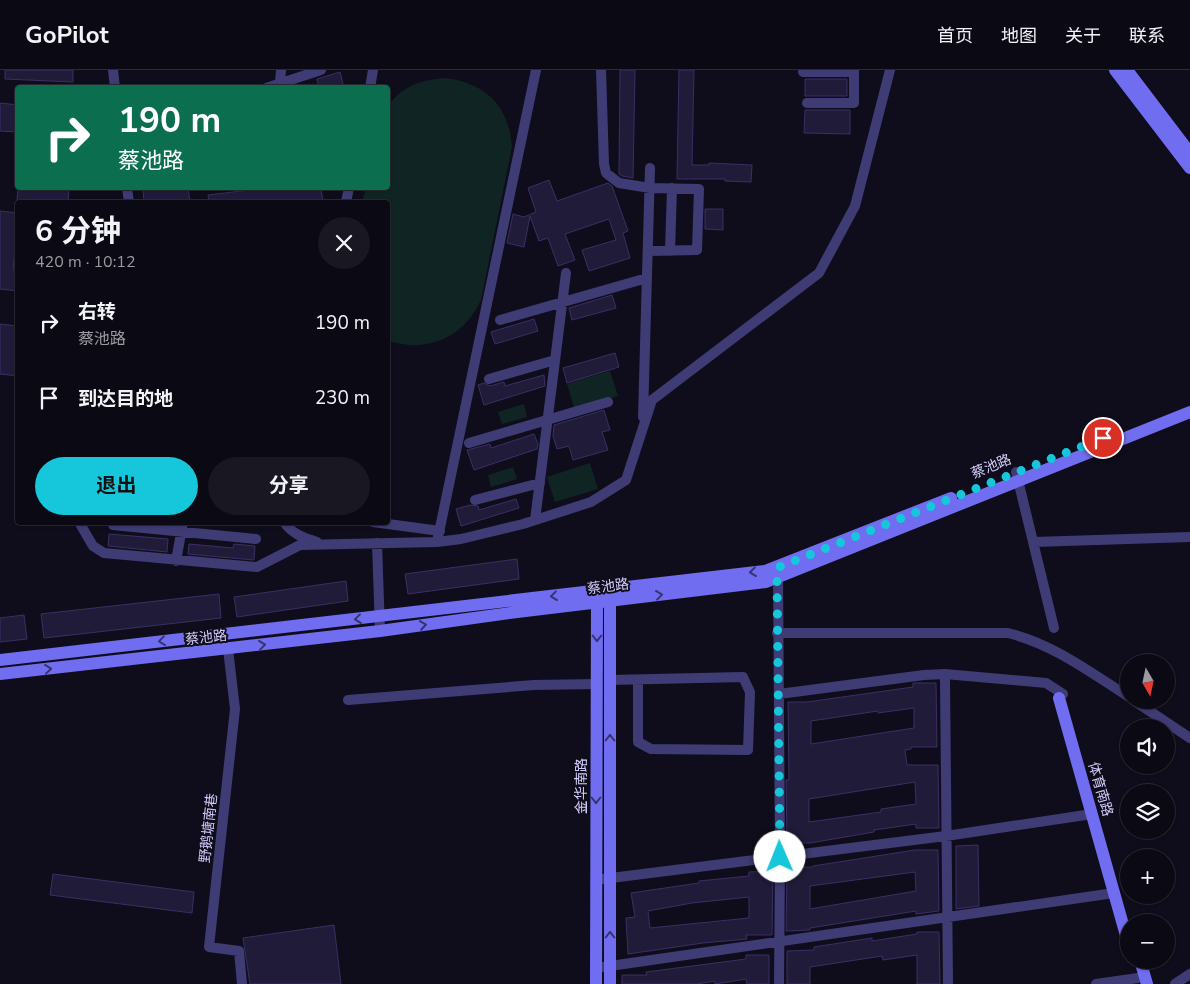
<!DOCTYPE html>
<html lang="zh">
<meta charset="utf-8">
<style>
body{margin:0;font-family:"Nunito Sans","Noto Sans SC",sans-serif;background:#191822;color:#f1f3f6;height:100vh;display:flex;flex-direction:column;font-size:19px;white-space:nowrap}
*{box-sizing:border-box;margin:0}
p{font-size:16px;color:#9a9aa0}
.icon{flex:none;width:28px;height:28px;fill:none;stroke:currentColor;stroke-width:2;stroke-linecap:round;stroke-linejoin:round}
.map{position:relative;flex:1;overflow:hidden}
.sheet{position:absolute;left:15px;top:130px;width:375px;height:325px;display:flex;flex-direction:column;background:#0b0a14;border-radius:5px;box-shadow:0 1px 4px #0004,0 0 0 1px #2b2b34}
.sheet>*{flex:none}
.banner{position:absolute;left:15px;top:15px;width:375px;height:105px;border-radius:5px;box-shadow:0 1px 4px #0004,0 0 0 1px #2b2b34;background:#0b6e4f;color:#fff;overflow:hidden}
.needle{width:32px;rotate:171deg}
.buttons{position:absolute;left:1120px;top:584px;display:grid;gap:10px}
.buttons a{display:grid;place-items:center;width:55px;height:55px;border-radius:50%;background:#0b0a14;box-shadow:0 1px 4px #0004,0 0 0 1px #2b2b34;font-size:25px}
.pin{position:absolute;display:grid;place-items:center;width:42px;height:42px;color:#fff;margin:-21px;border:2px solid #fff;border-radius:50%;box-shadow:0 1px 5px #0007}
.me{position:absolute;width:55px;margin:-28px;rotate:359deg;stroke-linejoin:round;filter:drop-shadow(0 0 4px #0008)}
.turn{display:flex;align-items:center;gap:18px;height:105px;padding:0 20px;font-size:22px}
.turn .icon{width:65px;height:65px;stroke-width:2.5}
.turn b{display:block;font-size:35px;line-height:42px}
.round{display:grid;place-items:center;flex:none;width:52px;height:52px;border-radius:26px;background:#191822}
.summary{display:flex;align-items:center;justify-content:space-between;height:85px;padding:0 20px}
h1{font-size:30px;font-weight:700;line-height:38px}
.button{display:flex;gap:10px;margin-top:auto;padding:10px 20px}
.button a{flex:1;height:58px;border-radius:30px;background:#16c6db;color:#111;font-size:20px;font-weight:700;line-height:58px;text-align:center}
.button a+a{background:#191822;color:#f1f3f6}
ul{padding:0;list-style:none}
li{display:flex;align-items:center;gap:15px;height:75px;padding:0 20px}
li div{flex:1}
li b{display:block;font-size:19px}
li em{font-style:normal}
header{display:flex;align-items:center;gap:30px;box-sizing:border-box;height:70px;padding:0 25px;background:#0b0a14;border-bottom:1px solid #2b2b34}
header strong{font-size:24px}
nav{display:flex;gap:28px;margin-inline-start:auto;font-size:18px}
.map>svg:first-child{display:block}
</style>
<header>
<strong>GoPilot</strong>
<nav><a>首页</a><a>地图</a><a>关于</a><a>联系</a></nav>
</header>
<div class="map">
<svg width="1190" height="914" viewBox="0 0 1190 914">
<rect width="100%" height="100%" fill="#0f0d1b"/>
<path fill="#112424" d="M445,8c41,5 64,28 67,69l-31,153c-12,26 -33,43 -63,45 -9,1 -21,-2 -30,-4v-139h-26l4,-14h22v-82c14,-20 33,-26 57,-28z
M610,301l8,25 -43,14 -8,-26z
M524,334l3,13 -25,7 -4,-12z
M590,393l8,26 -43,13 -8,-25z
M513,397l4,12 -26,8 -3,-12z"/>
<path fill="#211b3a" stroke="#3a2f64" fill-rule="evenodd" d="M5,0h68v12l-68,-3z
M620,0h15l-2,108 -11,-2 -3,-2z
M679,0h15l-2,95h17v-2l43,2 -1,17 -26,-1v-2h-48z
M340,2l4,16h-25l-2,-9z
M805,9h42v17h-42z
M0,33l18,2v27l-18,-1z
M805,40h45v24l-46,-1z
M549,110l8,21 51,-18 4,3 16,45 -5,2 7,25 -41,13 -7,-21 34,-10 -7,-21 -44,15 10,26 -17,6 -10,-28 -9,3 -9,-25 -6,31 -17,-4 6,-29 11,3 12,-5 -8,-24z
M18,118h51l-1,14 -51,-1z
M157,118h31l2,14h-46l-1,-13z
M266,118h55l2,14h-114l-1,-7z
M705,139h18v21l-18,-1z
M0,141l18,2 -5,57h5v21l-18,-2z
M612,225l4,13 -44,12 -3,-12z
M534,249l4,12 -43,13 -4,-12z
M0,254l18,2v50l-18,-2z
M615,283l4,14 -52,16 -4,-15z
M544,305l1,11 -61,19 -6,-20 6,-2 6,3 14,-4 1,4z
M604,340l6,20 -8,2 6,18 -35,10 -4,-14 -12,3 -4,-13 1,-11z
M534,364l4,10 -1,5 -63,21 -7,-20 23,-6 1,4z
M516,429l3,9 -58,18 -5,-17 14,-4 8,1 1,4z
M109,464l59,5 -1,13 -59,-6z
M189,474l44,4 1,-4 21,2 -1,14 -66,-6z
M517,489l2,20 -111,15 -3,-20z
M346,511l2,20 -111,16 -3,-20z
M219,524l2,24 -177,20 -3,-24z
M24,545l3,24 -27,3v-24z
M913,613h23l1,64h-26v2l-6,1 2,15h31l1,63h-23v-4l-42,6v2l-64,11h-23l-1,-63h3l-1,-78h19l106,-15zM914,638v20l-103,16v-23l67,-10v2zM915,712l1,22 -35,5v3l-72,10v-23z
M978,775l1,61 -23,3v-63z
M915,780h23l1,61 -23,3v-3l-106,17v2l-24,1 1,-63 26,-1v-1zM915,802l1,19 -106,18v-23z
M773,801l-1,64h-26l1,4 -44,4 -75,11 -2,-36 9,-1 -4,-24 68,-10v-2l50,-5v-4zM749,827v21l-99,10 -2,-17 44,-8z
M53,804l141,18 -2,21 -142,-18z
M334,855l7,59h-91l-7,-46z
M917,862h22l1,52h-23v-29l-34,5 -1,-4 -72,11v17h-23v-33l27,-1v-3l58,-9v3l45,-7z
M746,885h23v29h-22l-1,-5 -31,5v-3l-18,3h-75v-9h25l-1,-3 100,-13z"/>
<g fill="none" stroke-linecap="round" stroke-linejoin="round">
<path stroke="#3f3c75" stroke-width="10" d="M113,0l2,18
M601,0l3,94 2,9 13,10 31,5 49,1 -2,61 -49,1
M803,2h51
M280,13l1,-13
M266,18l55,-18
M370,18l3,-18
M807,33h47v-33
M127,118l2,14
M346,132l3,-14
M670,181l2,-63
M500,250l147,-42
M489,309l66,-19
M643,347l7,-249
M469,373l139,-41
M1016,402l38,156
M475,430l65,-17
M535,450l31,-247
M79,452l14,24 11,7 153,14 43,-22 137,-3 24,-3 62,-15 68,-22 35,-22 26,-80 167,-127 36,-67 35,-136
M284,452c8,12 20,16 33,20
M373,452l67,9
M113,455l143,14
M437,472l99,-472
M1034,472l156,-5
M377,473l3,88
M176,491l7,-39
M778,503l2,284 -1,127
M777,563h231c45,11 82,39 121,64
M228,579l7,60 -26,238 30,4 3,33
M945,609l3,305
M610,610l133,-3 7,15 -2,58 -97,-1 -13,-7v-62
M779,624l145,-19 21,-1 101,9 17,11
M348,630l186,-15 63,-1
M1133,630l57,38
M603,809l343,-43 146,-22
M603,897l511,-74
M1096,914l42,-6
M1175,914l15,-10"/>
<path stroke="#716df0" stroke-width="12" d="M1115,0l75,98
M1127,0l63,83
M0,590l765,-89 186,-73
M0,604l380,-43 137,-19 249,-30 424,-170
M1059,628l70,248
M1140,890l7,24
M596,914l1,-381 3,-6
M610,914v-383"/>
</g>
<defs><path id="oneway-chevron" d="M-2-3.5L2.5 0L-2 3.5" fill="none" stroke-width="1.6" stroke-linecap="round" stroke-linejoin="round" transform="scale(1.25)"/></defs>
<g stroke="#363370">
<use href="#oneway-chevron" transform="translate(753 502) rotate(173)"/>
<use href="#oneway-chevron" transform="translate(659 525) rotate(-7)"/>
<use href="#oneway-chevron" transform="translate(554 526) rotate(173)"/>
<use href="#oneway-chevron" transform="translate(358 549) rotate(173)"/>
<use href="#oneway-chevron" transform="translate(423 555) rotate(-8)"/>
<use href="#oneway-chevron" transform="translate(597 568) rotate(90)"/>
<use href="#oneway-chevron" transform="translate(162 571) rotate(173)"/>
<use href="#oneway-chevron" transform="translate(262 575) rotate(-7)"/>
<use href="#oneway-chevron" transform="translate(48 599) rotate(-6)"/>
<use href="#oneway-chevron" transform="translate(610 668) rotate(-90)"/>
<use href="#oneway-chevron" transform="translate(596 730) rotate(90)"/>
<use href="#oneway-chevron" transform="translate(610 865) rotate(-90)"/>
</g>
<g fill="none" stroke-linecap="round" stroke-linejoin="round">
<path stroke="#16c6db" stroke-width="9" stroke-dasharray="0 16.2" d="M780,787l-3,-279 2,-11 324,-129"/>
</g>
<g text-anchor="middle" stroke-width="4" stroke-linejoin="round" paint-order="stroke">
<g font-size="14" fill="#d2ccfa" stroke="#0f0d1b">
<text transform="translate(991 396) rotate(-22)" y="5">蔡池路</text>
<text transform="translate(608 516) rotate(-7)" y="5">蔡池路</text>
<text transform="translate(206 567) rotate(-6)" y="5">蔡池路</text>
<text transform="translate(581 716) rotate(-90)" y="5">金华南路</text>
<text transform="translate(1101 719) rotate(74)" y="5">体育南路</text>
<text transform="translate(208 758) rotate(-84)" y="5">野鹅塘南巷</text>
</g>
</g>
</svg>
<div class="buttons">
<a><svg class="needle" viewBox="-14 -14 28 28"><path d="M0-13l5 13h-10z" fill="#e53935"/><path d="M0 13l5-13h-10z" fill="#9a9aa0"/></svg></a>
<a><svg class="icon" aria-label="sound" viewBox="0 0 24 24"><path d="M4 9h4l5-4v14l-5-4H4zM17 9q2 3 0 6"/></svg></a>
<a><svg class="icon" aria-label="layers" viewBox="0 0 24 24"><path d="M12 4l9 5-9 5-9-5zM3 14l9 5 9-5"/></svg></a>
<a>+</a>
<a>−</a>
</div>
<div class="pin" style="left:1103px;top:368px;background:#d93025"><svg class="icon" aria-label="arrive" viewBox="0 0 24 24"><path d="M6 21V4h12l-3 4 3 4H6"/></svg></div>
<svg class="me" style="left:780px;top:787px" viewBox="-20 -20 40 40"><circle r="19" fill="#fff"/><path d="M0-13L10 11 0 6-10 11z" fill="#16c6db"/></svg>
<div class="banner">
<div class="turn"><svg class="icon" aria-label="right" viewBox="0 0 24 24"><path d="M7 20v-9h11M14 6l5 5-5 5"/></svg><div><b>190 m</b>蔡池路</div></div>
</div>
<section class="sheet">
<div class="summary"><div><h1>6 分钟</h1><p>420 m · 10:12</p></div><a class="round"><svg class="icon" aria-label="close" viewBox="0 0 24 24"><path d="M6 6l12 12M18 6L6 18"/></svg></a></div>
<ul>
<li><svg class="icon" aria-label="right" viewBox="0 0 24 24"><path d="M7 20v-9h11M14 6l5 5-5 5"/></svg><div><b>右转</b><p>蔡池路</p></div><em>190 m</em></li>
<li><svg class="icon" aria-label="arrive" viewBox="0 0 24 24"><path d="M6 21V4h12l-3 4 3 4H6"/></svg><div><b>到达目的地</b></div><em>230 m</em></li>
</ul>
<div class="button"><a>退出</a><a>分享</a></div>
</section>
</div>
